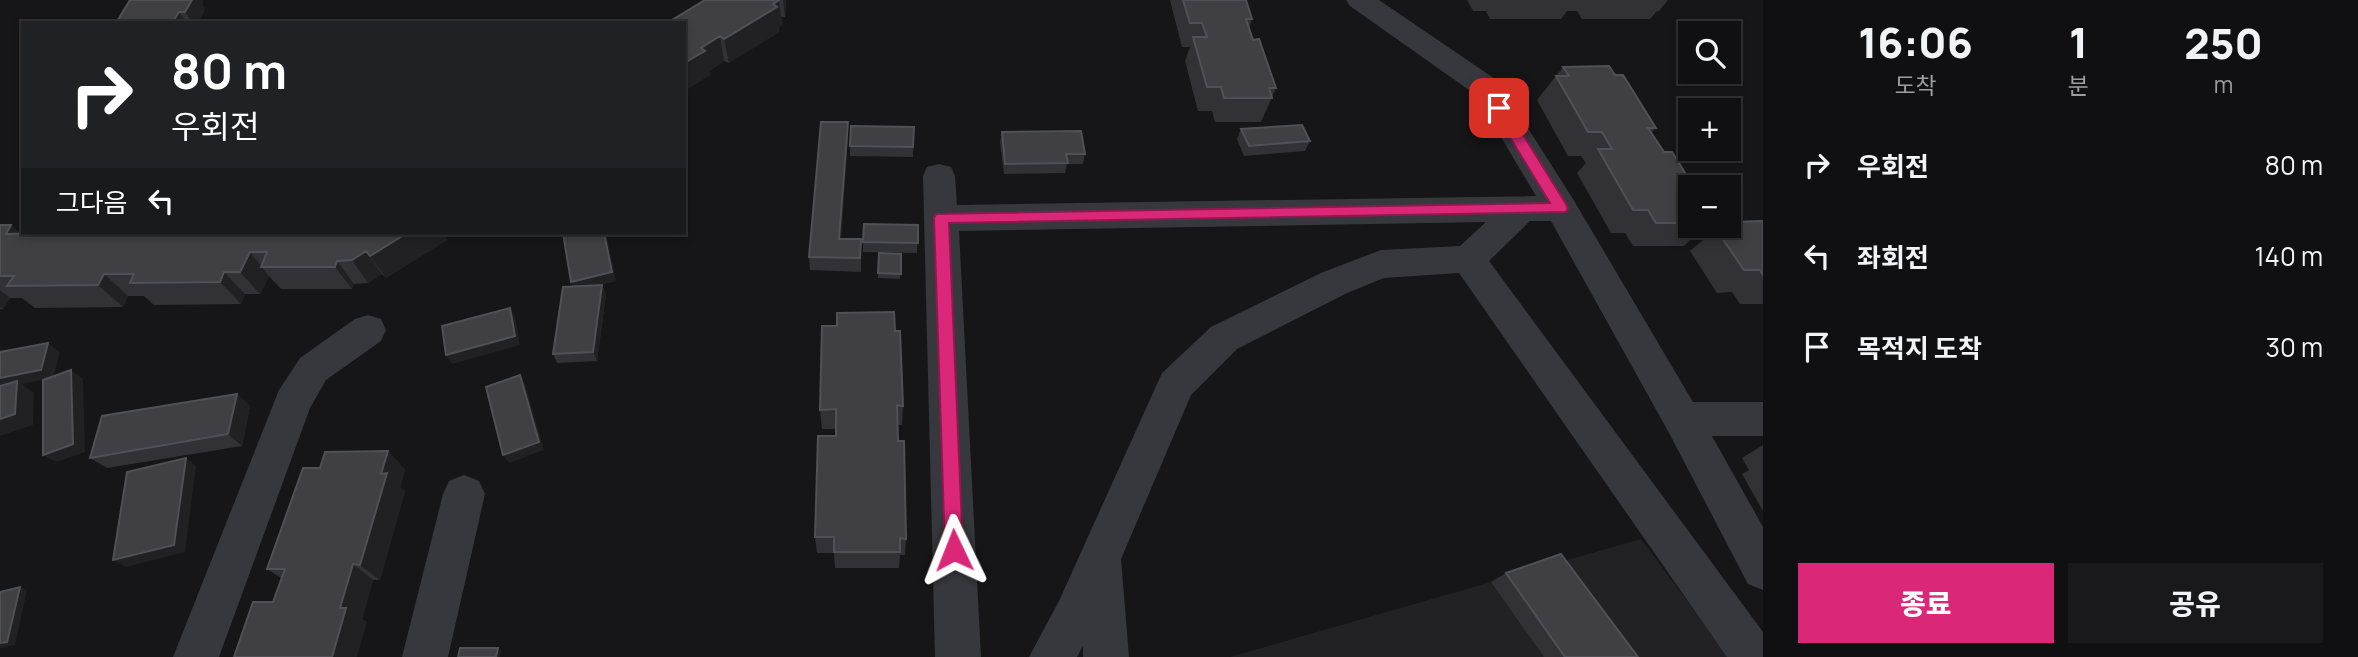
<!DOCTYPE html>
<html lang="ko">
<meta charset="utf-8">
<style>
body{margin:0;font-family:Manrope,"Noto Sans KR",sans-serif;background:#19191b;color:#f1f3f6;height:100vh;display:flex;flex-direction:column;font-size:26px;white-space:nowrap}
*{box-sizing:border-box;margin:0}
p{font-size:23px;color:#9c9d9f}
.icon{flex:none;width:38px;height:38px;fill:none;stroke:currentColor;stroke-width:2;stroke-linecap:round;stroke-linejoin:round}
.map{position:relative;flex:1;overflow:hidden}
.sheet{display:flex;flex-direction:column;background:#101012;width:595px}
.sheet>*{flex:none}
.top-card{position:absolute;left:21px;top:21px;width:665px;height:214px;border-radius:0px;box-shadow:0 4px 10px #0003,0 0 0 2px #303032;background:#202124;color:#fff;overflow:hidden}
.tools{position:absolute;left:1678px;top:21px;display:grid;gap:14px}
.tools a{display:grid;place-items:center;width:63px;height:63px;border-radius:0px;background:#101012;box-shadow:0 4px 10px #0003,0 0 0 2px #303032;font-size:35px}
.pin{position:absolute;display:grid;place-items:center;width:60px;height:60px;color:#fff;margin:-30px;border-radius:14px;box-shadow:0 4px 10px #0006}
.me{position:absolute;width:77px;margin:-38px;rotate:358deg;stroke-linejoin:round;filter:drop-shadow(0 0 5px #0008)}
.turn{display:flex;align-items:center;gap:24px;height:147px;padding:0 35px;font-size:32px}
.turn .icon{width:91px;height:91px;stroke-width:2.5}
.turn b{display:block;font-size:49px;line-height:60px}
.then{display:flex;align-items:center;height:66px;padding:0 35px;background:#0003;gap:14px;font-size:26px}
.eta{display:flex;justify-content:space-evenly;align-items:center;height:119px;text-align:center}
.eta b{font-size:42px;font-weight:800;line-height:49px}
.action{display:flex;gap:14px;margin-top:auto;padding:14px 35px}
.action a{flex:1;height:80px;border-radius:0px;background:#db2777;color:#fff;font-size:28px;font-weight:800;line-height:80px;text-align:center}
.action a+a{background:#19191b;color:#f1f3f6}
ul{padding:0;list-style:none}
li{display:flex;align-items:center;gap:21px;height:91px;padding:0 35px}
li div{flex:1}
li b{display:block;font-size:26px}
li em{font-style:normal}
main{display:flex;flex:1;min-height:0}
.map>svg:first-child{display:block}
</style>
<main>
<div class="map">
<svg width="1763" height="657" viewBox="0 0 1763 657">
<rect width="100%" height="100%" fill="#161618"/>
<path fill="#222225" d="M1641,539l88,118h-499z"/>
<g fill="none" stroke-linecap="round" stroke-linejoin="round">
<path fill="#37383d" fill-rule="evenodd" d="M1346,0h33l119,81 75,118 120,203h70v34h-51l51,91v63l-15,-6 -80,-153 -117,-210h-21l-41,40 274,371v25h-36l-268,-384 -75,5 -37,15 -110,56 -46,46 -70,164 8,98h-46v-11l-6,11h-48l30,-56 103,-228 49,-46 110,-54 60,-23 79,-4 26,-24 -527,9 22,426h-46l-12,-481 4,-9 12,-3 12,3 4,9 2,29 579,-9 -60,-101 -126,-89z
M368,315l13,4 5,11 -5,11 -55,39 -16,28 -91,249h-46l106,-267 21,-32 55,-39z
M464,475l15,6 6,13 -37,163h-46l41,-163 6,-13z"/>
</g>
<path fill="#323236" d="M130,0h72l1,2 -1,3 3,4 -7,14h-82z
M705,0h81l-1,17h-4l1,8 -3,2v5l-50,31 -5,-2 -15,10 1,4 -26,16v-68z
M1170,0h76l6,19 -3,9 4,12 23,48 -15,34h-46l-3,-11h-14l-13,-50 5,-14h-8z
M1467,0h201l-9,11h-2l-7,8h-68l-5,-8h-10l-6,8h-71l-4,-8h-13z
M1563,67l52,8 41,53 -5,5 13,19 26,35v39h16l-22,20h-51l-8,-13h-14l-34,-60 9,-10 -5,-7h-13l-31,-56z
M914,127l-1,30 -63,-1v-10z
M1241,129l69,12 -5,10 -61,5 -7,-17z
M1002,132l83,22 -2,10h-16l-2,9 -61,1 -4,-32z
M848,136l-7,103h20v33l-51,-2 -1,-13z
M1763,221v83h-23l-8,-12 -15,1 -27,-42 26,-22h3l3,-3z
M0,225h11l10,9 423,1 3,5 -61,38 -4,-4 -14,9 -14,1 -2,5h-71l-12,-13 -9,18h-15l-4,10 -87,1 -10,-9h-16l-5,11 -88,1 -13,-10h-12l-7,11h-3z
M918,225l-1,28 -54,-1v-10z
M879,253l22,1 -1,25 -22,-1z
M616,281l-17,4h3l4,9 -9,67 -40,2 -4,-9 20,-68 -2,-4z
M895,331l8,75 -1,19h-5l1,16 8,98 -1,16h-5l-1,13h-64l-1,-15h-17l-2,-16 21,-101v-7h-14l-2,-19z
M237,394l13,12 -8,40 -135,22 -17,-10z
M1763,445v66l-21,-37 7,-4 -7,-12z
M388,451l17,19 -5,17 5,4 -25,89h-7l-11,39 5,3 -94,-20 8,-24 -14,-9 53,-101z
M1506,573l132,84h-94l-53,-75z"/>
<path fill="#212124" d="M189,0h13l1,2 -1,3 3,4 -7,14h-5l-8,-11z
M779,0l3,25 -3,2v5l-50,31 -5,-24z
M783,0h3l-1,17z
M179,12l8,11h-11l-2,-3z
M720,36l4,25 -15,10 1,4 -26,16v-28l17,-15z
M848,122v14l-8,116 -1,-13z
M11,225l26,23 -31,-14z
M407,233h41l-4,2 3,5 -61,38 -16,-22z
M604,233h2l10,48 -41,10 -4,-9z
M366,251l16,23 -14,9 -16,-23z
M250,252l19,24 -9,18 -20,-22z
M337,261l17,23 -2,5 -17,-22z
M224,272l21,22 -4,10 -21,-22z
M104,274l24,22 -5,11 -25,-22z
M602,285l4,9 -9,67 -4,-9z
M0,290l10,8 -7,11 -3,-2z
M510,308l5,9 5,28 -68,19 -6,-9z
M48,343l12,9 -7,26 -31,6 12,9 -1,32 -33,11v-58z
M71,370l12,9 2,73 -29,10 -13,-7z
M520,375l5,9 19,66 -35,13 -6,-8z
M237,394l13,12 -8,40 -14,-12z
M388,451l17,19 -5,17 5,4 -25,89 -20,-15 21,-91z
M186,458l10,8 -11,86 -59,15 -13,-7z
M353,564l20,16 -11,39 5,3 -10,35h-25l8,-49z
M20,587l7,3 -12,55 -15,3v-5z
M498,648l3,3 -1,6h-4z"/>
<path fill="#3f3f44" stroke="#4f5156" stroke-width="2" d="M130,0h62l-7,12h-6l-5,8h6l-1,3h-63z
M705,0h74l-6,4 4,3 -53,32 -4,-3 -19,12 4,3 -21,12v-40h-17z
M1183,0h63l6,19h-6l7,21 6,-1 17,49h-7l3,10h-48l-3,-11h-14l-14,-50h14l-5,-14h-12z
M1609,66l6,9h8l33,53h-8l16,24h8l22,35h-4v36h-34l-8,-13h-15l-35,-61h14l-10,-17h-14l-32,-56h13l-6,-9z
M821,122h27l-9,117h22l-1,19 -51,-1z
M1302,125l8,16 -61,5 -8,-17z
M851,126l63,1 -1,20 -63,-1z
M1081,131l4,23h-19l2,9 -63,1 -3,-32z
M1763,221v54l-3,-5h-16l-28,-41h15l-2,-3v-4z
M864,224l54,1v18l-55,-1z
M0,225h11l-5,9 37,-1h364l-37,23 -4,-5 -14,9 -15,1 -2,6h-74l6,-15h-17l-10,20h-16l-4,10 -90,1 4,-9h-30l-6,11 -91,1 7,-10h-14z
M563,233h41l8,39 -41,10z
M879,253l22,1v20l-23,-1z
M602,285l-9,67 -40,2 10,-67z
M510,308l5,28 -69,19 -4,-29z
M894,312l1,19h5l3,75 -6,-1 1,36h6l2,98 -6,-1v14h-66v-15h-19l3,-101h18v-27l-16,1 2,-84h15v-13z
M48,343l-7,27 -41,8v-26z
M71,370l2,74 -30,11v-75z
M520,375l19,67 -36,13 -17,-68z
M17,381l-2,33 -15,5v-33z
M237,394l-9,40 -138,24 12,-42z
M388,451l-7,23 6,-1 -27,92 -7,-1 -13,44h6l-14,49h-98l19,-55h20l12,-33h-18l36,-101h17l5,-16z
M186,458l-12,87 -61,15 14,-88z
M1561,554l77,103h-73l-59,-84z
M20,587l-13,55 -7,1v-51z
M460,648h38l-2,9h-38z"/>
<path fill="#db2777" stroke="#8e194d" stroke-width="2" d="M1499,103l5,1 62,100 2,4 -2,4 -617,11 14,327 -3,6 -6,3 -7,-3 -2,-6 -11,-332 2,-4 614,-11 -58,-95z"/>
</svg>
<div class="tools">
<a><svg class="icon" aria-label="search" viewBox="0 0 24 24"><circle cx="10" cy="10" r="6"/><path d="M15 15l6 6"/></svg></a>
<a>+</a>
<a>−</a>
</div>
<div class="pin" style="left:1499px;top:108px;background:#d93025"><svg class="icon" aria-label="arrive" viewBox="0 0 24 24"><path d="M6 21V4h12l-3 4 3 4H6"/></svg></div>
<svg class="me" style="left:954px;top:550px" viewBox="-20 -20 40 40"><path d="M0-17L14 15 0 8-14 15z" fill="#db2777" stroke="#fff" stroke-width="4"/></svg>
<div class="top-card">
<div class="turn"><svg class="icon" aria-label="right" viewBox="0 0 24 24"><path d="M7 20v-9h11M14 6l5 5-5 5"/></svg><div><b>80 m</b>우회전</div></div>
<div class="then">그다음<svg class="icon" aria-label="left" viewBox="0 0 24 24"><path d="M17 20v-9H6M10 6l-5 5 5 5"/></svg></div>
</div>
</div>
<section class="sheet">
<div class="eta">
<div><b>16:06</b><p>도착</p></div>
<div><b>1</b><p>분</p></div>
<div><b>250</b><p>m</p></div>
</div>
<ul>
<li><svg class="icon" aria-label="right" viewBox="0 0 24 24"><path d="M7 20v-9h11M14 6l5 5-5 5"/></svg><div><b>우회전</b></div><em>80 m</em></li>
<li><svg class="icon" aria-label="left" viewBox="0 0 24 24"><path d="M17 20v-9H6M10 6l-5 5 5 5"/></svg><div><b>좌회전</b></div><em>140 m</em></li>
<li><svg class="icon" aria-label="arrive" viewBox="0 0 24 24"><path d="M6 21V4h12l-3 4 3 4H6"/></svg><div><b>목적지 도착</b></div><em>30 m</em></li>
</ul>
<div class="action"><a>종료</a><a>공유</a></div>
</section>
</main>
